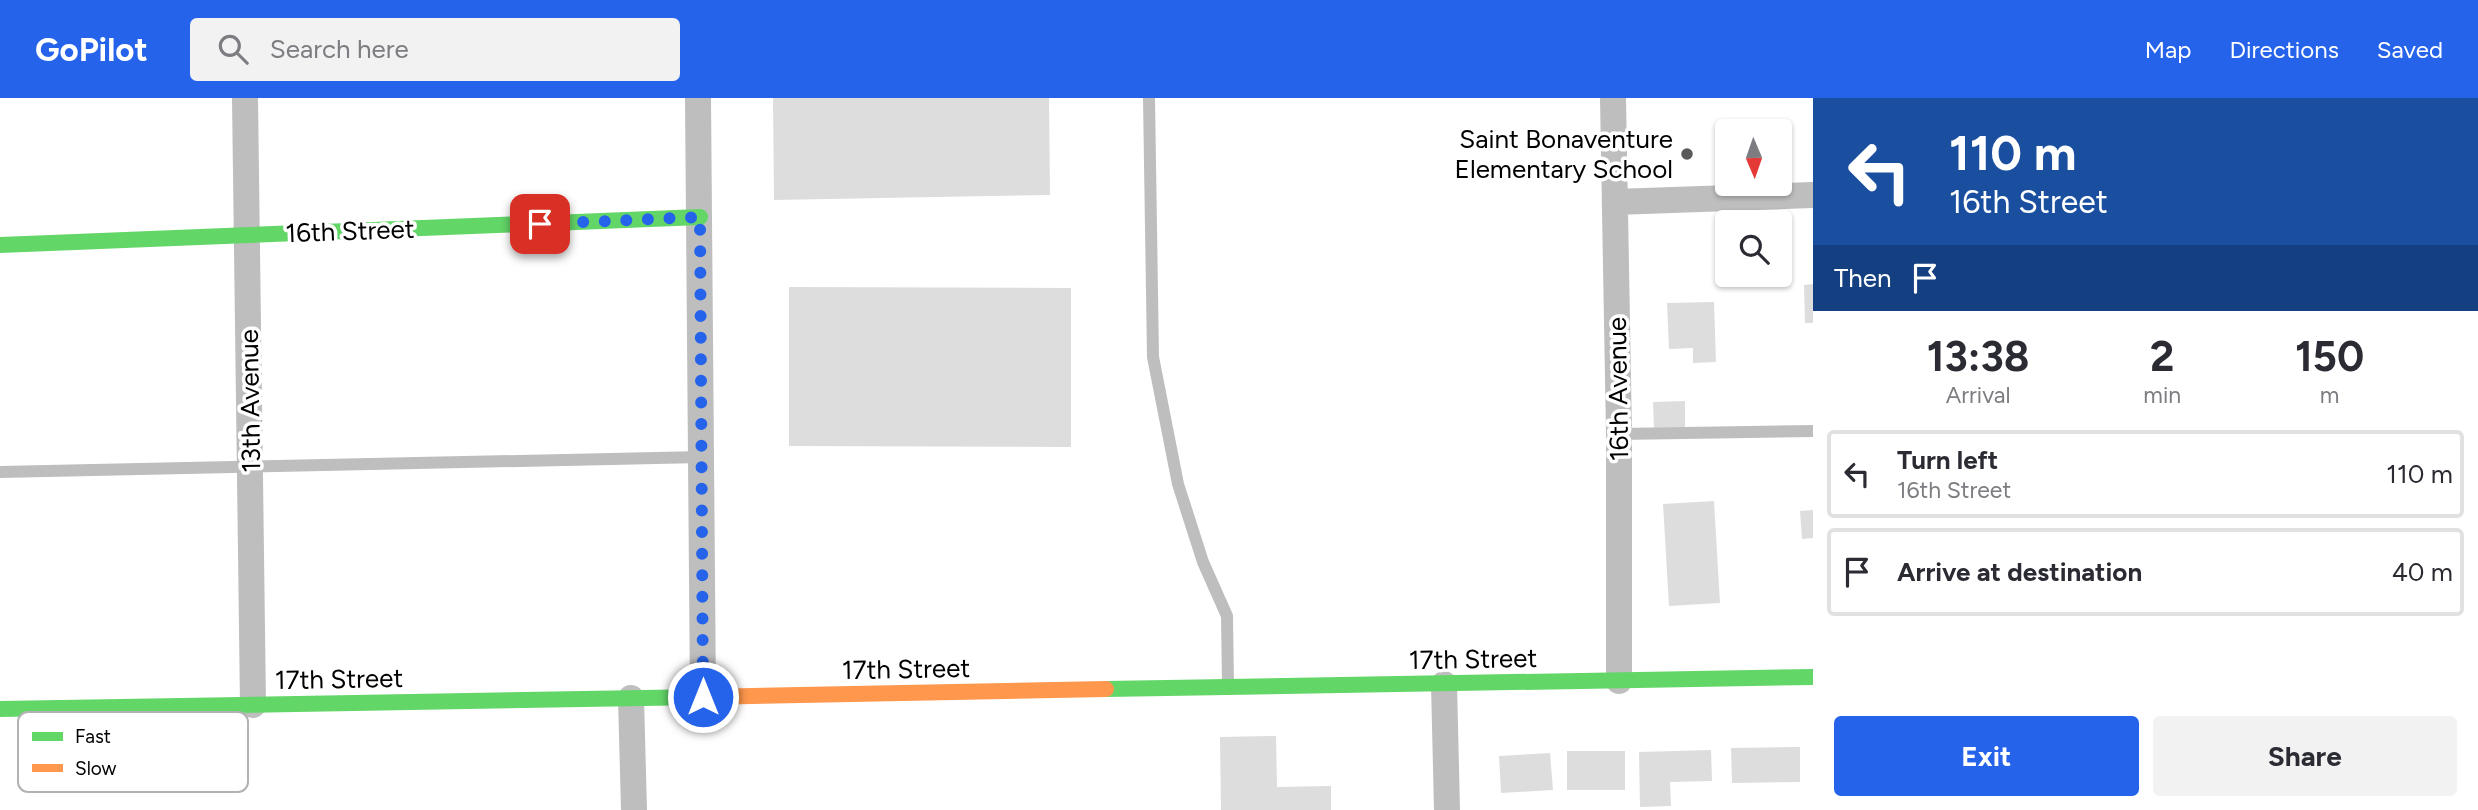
<!DOCTYPE html>
<style>
body{margin:0;font-family:Figtree,sans-serif;background:#f2f2f3;color:#2b2b33;height:100vh;display:flex;flex-direction:column;font-size:26px;white-space:nowrap}
*{box-sizing:border-box;margin:0}
p{font-size:23px;color:#7c7c81}
.icon{flex:none;width:38px;height:38px;fill:none;stroke:currentColor;stroke-width:2;stroke-linecap:round;stroke-linejoin:round}
.map{position:relative;flex:1;overflow:hidden}
.side{display:flex;flex-direction:column;background:#fff;width:665px}
.side>*{flex:none}
.hud{background:#1a4fa0;color:#fff;overflow:hidden}
.needle{width:46px;rotate:178deg}
.buttons{position:absolute;left:1715px;top:21px;display:grid;gap:14px}
.buttons a{display:grid;place-items:center;width:77px;height:77px;border-radius:7px;background:#fff;box-shadow:0 2px 5px #0004;font-size:35px}
.pin{position:absolute;display:grid;place-items:center;width:60px;height:60px;color:#fff;margin:-30px;border-radius:14px;box-shadow:0 4px 10px #0006}
.me{position:absolute;width:77px;margin:-38px;rotate:0deg;stroke-linejoin:round;filter:drop-shadow(0 0 5px #0008)}
.turn{display:flex;align-items:center;gap:24px;height:147px;padding:0 21px;font-size:32px}
.turn .icon{width:91px;height:91px;stroke-width:2.5}
.turn b{display:block;font-size:49px;line-height:60px}
.then{display:flex;align-items:center;height:66px;padding:0 21px;background:#0003;gap:14px;font-size:26px}
.eta{display:flex;justify-content:space-evenly;align-items:center;height:119px;text-align:center}
.eta b{font-size:42px;font-weight:700;line-height:49px}
.action{display:flex;gap:14px;margin-top:auto;padding:14px 21px}
.action a{flex:1;height:80px;border-radius:7px;background:#2563eb;color:#fff;font-size:28px;font-weight:700;line-height:80px;text-align:center}
.action a+a{background:#f2f2f3;color:#2b2b33}
ul{padding:0;list-style:none}
li{display:flex;align-items:center;gap:21px;height:88px;margin:0 14px 10px;padding:0 7px;border:4px solid #e1e1e2;border-radius:7px}
li div{flex:1}
li b{display:block;font-size:26px}
li em{font-style:normal}
header{display:flex;align-items:center;gap:42px;box-sizing:border-box;height:98px;padding:0 35px;background:#2563eb;color:#fff}
header strong{font-size:33px}
nav{display:flex;gap:38px;margin-inline-start:auto;font-size:24px}
.search{width:490px;height:63px;background:#f2f2f3;display:flex;align-items:center;gap:18px;box-sizing:border-box;padding:0 24px;border-radius:7px;color:#7c7c81;font-size:26px}
main{display:flex;flex:1;min-height:0}
.map>svg:first-child{display:block}
</style>
<header>
<strong>GoPilot</strong>
<div class="search"><svg class="icon" aria-label="search" viewBox="0 0 24 24"><circle cx="10" cy="10" r="6"/><path d="M15 15l6 6"/></svg>Search here</div>
<nav><a>Map</a><a>Directions</a><a>Saved</a></nav>
</header>
<main>
<div class="map">
<svg width="1813" height="712" viewBox="0 0 1813 712">
<rect width="100%" height="100%" fill="#fff"/>
<path fill="#ddd" d="M773,0h276l1,97 -276,5z
M1813,186v39h-8l-1,-38z
M789,189l282,1v159l-282,-1z
M1714,204l2,60 -23,1v-15l-24,1 -2,-46z
M1685,303v26l-31,1 -1,-26z
M1714,403l6,102 -51,3 -6,-102z
M1813,412v28l-11,1 -2,-28z
M1276,638l1,51 54,-1v24h-110l-1,-73z
M1800,649v35l-68,1 -1,-35z
M1711,652l1,31 -42,1 1,24 -31,1 -1,-55z
M1567,653h58v39h-58z
M1550,655l3,37 -52,3 -2,-37z"/>
<g fill="none" stroke-linecap="round" stroke-linejoin="round">
<path stroke="#bebebe" stroke-width="12" d="M1149,0l4,259 25,127 25,78 24,54 1,69
M1619,336l194,-3
M0,374l702,-15"/>
<path stroke="#bebebe" stroke-width="26" d="M245,0l8,607
M698,0l5,599
M1613,0l6,336v247
M1615,104l198,-7
M1444,586l3,126
M631,600l3,112"/>
<path stroke="#63d668" stroke-width="16" d="M0,147l700,-28
M1106,591l707,-12
M0,611l703,-12"/>
<path stroke="#ff974d" stroke-width="16" d="M703,599l403,-8"/>
</g>
<g fill="none" stroke-linecap="round" stroke-linejoin="round">
<path stroke="#2563eb" stroke-width="12" stroke-dasharray="0 21.6" d="M540,126l160,-7 3,480"/>
</g>
<circle fill="#595959" stroke="#fff" stroke-width="2.5" cx="1687" cy="56" r="7"/>
<g text-anchor="middle" stroke-width="7" stroke-linejoin="round" paint-order="stroke">
<g font-size="26" fill="#000" stroke="#fff" text-anchor="end">
<text x="1673" y="50">Saint Bonaventure<tspan x="1673" dy="30">Elementary School</tspan></text>
</g>
<g font-size="26" fill="#000" stroke="#fff">
<text transform="translate(350 133) rotate(-2)" y="9">16th Street</text>
<text transform="translate(1618 291) rotate(-91)" y="9">16th Avenue</text>
<text transform="translate(250 303) rotate(-91)" y="9">13th Avenue</text>
<text transform="translate(1473 561) rotate(-1)" y="9">17th Street</text>
<text transform="translate(906 571) rotate(-1)" y="9">17th Street</text>
<text transform="translate(339 581) rotate(-1)" y="9">17th Street</text>
</g>
</g>
<rect x="18" y="614" width="230" height="80" rx="10" fill="#fff" stroke="#b2b2b2" stroke-width="2"/>
<rect x="32" y="634" width="31" height="9" fill="#63d668"/>
<rect x="32" y="666" width="31" height="8" fill="#ff974d"/>
<g font-size="19" fill="#000">
<text x="75" y="645">Fast</text>
<text x="75" y="677">Slow</text>
</g>
</svg>
<div class="buttons">
<a><svg class="needle" viewBox="-14 -14 28 28"><path d="M0-13l5 13h-10z" fill="#e53935"/><path d="M0 13l5-13h-10z" fill="#7c7c81"/></svg></a>
<a><svg class="icon" aria-label="search" viewBox="0 0 24 24"><circle cx="10" cy="10" r="6"/><path d="M15 15l6 6"/></svg></a>
</div>
<div class="pin" style="left:540px;top:126px;background:#d93025"><svg class="icon" aria-label="arrive" viewBox="0 0 24 24"><path d="M6 21V4h12l-3 4 3 4H6"/></svg></div>
<svg class="me" style="left:703px;top:599px" viewBox="-20 -20 40 40"><circle r="17" fill="#2563eb" stroke="#fff" stroke-width="3"/><path d="M0-11L8 9 0 5-8 9z" fill="#fff"/></svg>
</div>
<section class="side">
<div class="hud">
<div class="turn"><svg class="icon" aria-label="left" viewBox="0 0 24 24"><path d="M17 20v-9H6M10 6l-5 5 5 5"/></svg><div><b>110 m</b>16th Street</div></div>
<div class="then">Then<svg class="icon" aria-label="arrive" viewBox="0 0 24 24"><path d="M6 21V4h12l-3 4 3 4H6"/></svg></div>
</div>
<div class="eta">
<div><b>13:38</b><p>Arrival</p></div>
<div><b>2</b><p>min</p></div>
<div><b>150</b><p>m</p></div>
</div>
<ul>
<li><svg class="icon" aria-label="left" viewBox="0 0 24 24"><path d="M17 20v-9H6M10 6l-5 5 5 5"/></svg><div><b>Turn left</b><p>16th Street</p></div><em>110 m</em></li>
<li><svg class="icon" aria-label="arrive" viewBox="0 0 24 24"><path d="M6 21V4h12l-3 4 3 4H6"/></svg><div><b>Arrive at destination</b></div><em>40 m</em></li>
</ul>
<div class="action"><a>Exit</a><a>Share</a></div>
</section>
</main>
